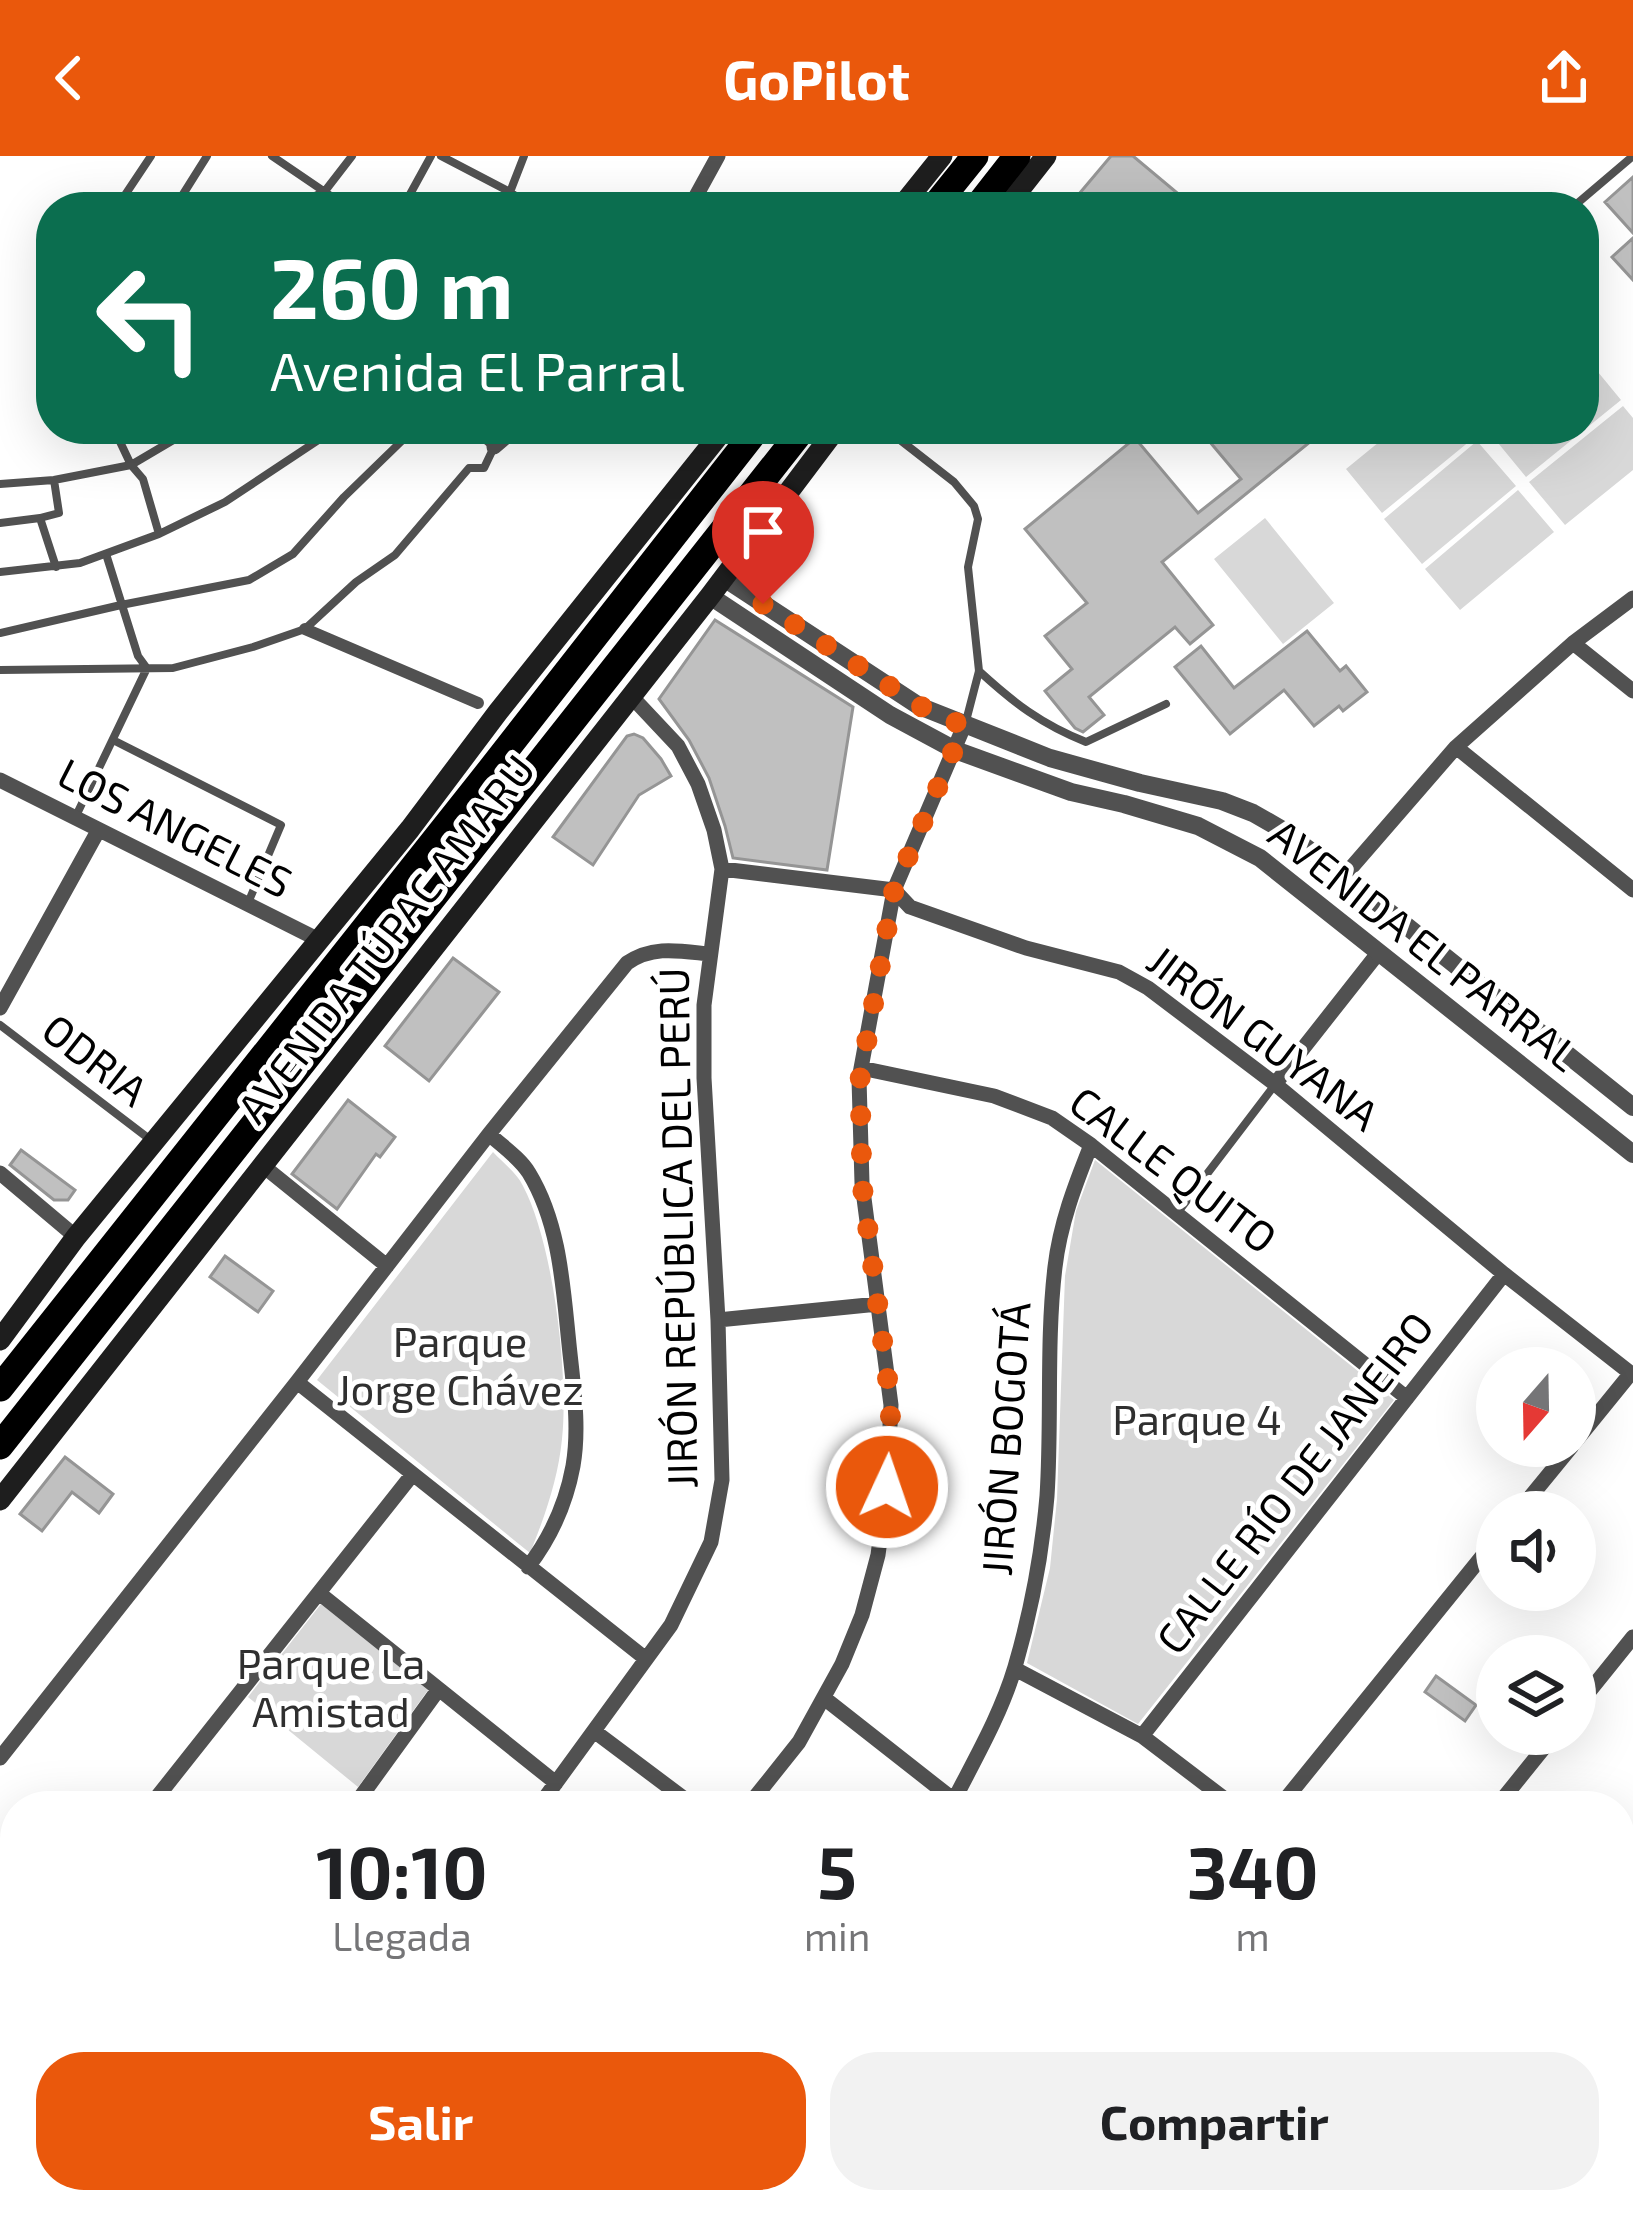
<!DOCTYPE html>
<html lang="es">
<meta charset="utf-8">
<style>
body{margin:0;font-family:"Exo 2",sans-serif;background:#f2f2f2;color:#202124;height:100vh;display:flex;flex-direction:column;font-size:45px;white-space:nowrap}
*{box-sizing:border-box;margin:0}
p{font-size:39px;color:#757577}
.icon{flex:none;width:66px;height:66px;fill:none;stroke:currentColor;stroke-width:2;stroke-linecap:round;stroke-linejoin:round}
.map{position:relative;flex:1;overflow:hidden}
.sheet{position:absolute;left:0px;top:1635px;width:1635px;height:423px;display:flex;flex-direction:column;background:#fff;border-radius:48px 48px 0 0;box-shadow:0 12px 48px #0002}
.sheet>*{flex:none}
.top-card{position:absolute;left:36px;top:36px;width:1563px;height:252px;border-radius:48px;box-shadow:0 12px 48px #0002;background:#0b6e4f;color:#fff;overflow:hidden}
.needle{width:78px;rotate:200deg}
.fabs{position:absolute;left:1476px;top:1191px;display:grid;gap:24px}
.fabs a{display:grid;place-items:center;width:120px;height:120px;border-radius:50%;background:#fff;box-shadow:0 12px 48px #0002;font-size:60px}
.pin{position:absolute;display:grid;place-items:center;width:102px;height:102px;color:#fff;margin:-123px -51px;border-radius:50% 50% 50% 0;rotate:-45deg;box-shadow:0 0 12px #0007}
.pin .icon{rotate:45deg}
.me{position:absolute;width:132px;margin:-66px;rotate:3deg;stroke-linejoin:round;filter:drop-shadow(0 0 9px #0008)}
.turn{display:flex;align-items:center;gap:42px;height:252px;padding:0 36px;font-size:54px}
.turn .icon{width:156px;height:156px;stroke-width:2.5}
.turn b{display:block;font-size:84px;line-height:102px}
.eta{display:flex;justify-content:space-evenly;align-items:center;height:204px;text-align:center}
.eta b{font-size:72px;font-weight:700;line-height:84px}
.button{display:flex;gap:24px;margin-top:auto;padding:24px 36px}
.button a{flex:1;height:138px;border-radius:48px;background:#ea580c;color:#fff;font-size:48px;font-weight:700;line-height:138px;text-align:center}
.button a+a{background:#f2f2f2;color:#202124}
header{display:flex;justify-content:space-between;align-items:center;height:156px;padding:0 36px;background:#ea580c;color:#fff;font-size:54px;font-weight:700}
.map>svg:first-child{display:block}
</style>
<header><svg class="icon" aria-label="back" viewBox="0 0 24 24"><path d="M15 5l-7 7 7 7"/></svg>GoPilot<svg class="icon" aria-label="share" viewBox="0 0 24 24"><path d="M12 15V3M7 8l5-5 5 5M5 13v7h14v-7"/></svg></header>
<div class="map">
<svg width="1633" height="2057" viewBox="0 0 1633 2057">
<rect width="100%" height="100%" fill="#fff"/>
<path fill="#d8d8d8" d="M1584,199l37,45 -95,77 -37,-45 4,-3h91z
M1623,250l10,12v52l-68,55 -36,-43z
M1395,273h75l6,7 -94,77 -36,-44z
M1477,285l39,45 -94,78 -38,-45z
M1518,334l36,42 -94,78 -35,-41z
M1265,362l69,85 -51,41 -69,-85z
M493,996c10,11 24,21 30,34 30,56 46,189 39,253 -4,40 -17,77 -32,114l-213,-173z
M1095,1004l299,240 -256,324 -111,-61 23,-95 7,-69 8,-223 11,-65z
M321,1448l107,86 -70,97 -110,-90z
M662,2043h246l17,14h-275z"/>
<path fill="#c0c0c0" stroke="#959595" stroke-width="3" d="M1111,0h22l61,51h-126z
M1633,21v56l-28,-31z
M1633,82v42l-21,-23z
M1199,273h127l-164,133 51,63 -23,19 -15,-17 -86,70 15,18 -21,17 -8,-4 -30,-37 27,-22 -27,-33 42,-33 -62,-74 110,-91 63,75 43,-34z
M715,464l138,87 -26,163 -94,-12 -8,-32 -16,-48 -20,-38 -30,-41z
M1307,475l33,40 6,-5 21,26 -24,19 -4,-5 -25,20 -30,-36 -54,44 -55,-67 26,-21 33,42z
M634,578l9,4 18,21 10,17 -32,19 -46,70 -40,-28 74,-101z
M453,802l46,34 -70,89 -44,-35z
M348,944l47,37 -15,20 -4,-3 -39,55 -45,-35z
M21,994l54,40 -7,10h-14l-44,-35z
M225,1100l48,35 -15,21 -48,-35z
M65,1301l48,37 -14,19 -27,-21 -30,39 -22,-17z
M1436,1520l40,29 -11,16 -40,-29z"/>
<g fill="none" stroke-linecap="round" stroke-linejoin="round">
<path stroke="#515151" stroke-width="8" d="M272,0l75,51
M441,0l69,36 21,15
M117,51l34,-51
M175,51l32,-51
M293,51l32,-16 27,-35
M403,51l28,-51
M499,51l11,-15 14,-36
M1573,51l60,-51
M41,186l10,10
M114,273l17,36 12,14 16,55
M886,273l68,53 20,24 4,13 -10,48 11,104 -14,54
M54,324l5,33 -19,5 16,49
M0,328l54,-4 77,-15 61,-36
M0,367l40,-5
M106,398l32,102 8,11
M0,416l80,-9 79,-29 66,-32 110,-73
M0,477l121,-28 128,-25 44,-26 51,-57 70,-68
M0,514l173,-2 80,-21 52,-18 51,-47 39,-27 74,-87h15l10,-21 -22,-18
M979,515c35,32 62,53 107,71l80,-38
M113,584l168,85 -33,78
M75,662l72,-150
M0,869l152,116
M1178,1056l96,-126"/>
<path stroke="#515151" stroke-width="12" d="M305,473l173,74"/>
<path stroke="#515151" stroke-width="15" d="M690,51l28,-51
M494,291l21,-18
M1573,487l60,48
M1456,591l177,143
M0,624l317,159
M722,713l172,21 16,17 116,41 93,24 29,16 127,96 229,190 129,101
M1344,720l112,-129 117,-104 60,-45
M0,852l98,-177
M861,912l133,28 58,22 39,27 316,253
M1275,928l104,-132
M489,978c13,12 31,24 40,39 31,51 34,114 40,171 4,40 11,82 4,122 -7,38 -22,71 -45,101
M262,1009l125,101
M0,1017l76,64
M718,1164l160,-16
M297,1226l349,277
M1575,1286l56,-69
M1518,1356l54,-66
M319,1437l237,190
M1015,1513l127,67 92,70
M824,1542l135,106
M1575,1553l58,-72
M594,1575l100,75
M1142,1580l362,-462
M0,1602l297,-376 192,-248 138,-171c26,-18 53,-12 82,-9
M954,1644c22,-43 47,-86 61,-133 16,-55 27,-114 32,-171 5,-76 -1,-153 8,-229 5,-43 20,-82 36,-122
M150,1650l262,-331
M354,1650l84,-116
M539,1650l132,-181 40,-83 11,-62 -4,-160 -14,-242v-73l18,-136 -8,-39 -16,-46 -20,-38 -47,-50
M748,1650l51,-64 43,-78 20,-49 16,-60 9,-68 4,-82 -29,-222 -3,-104 35,-189 70,-164
M1280,1650l217,-268
M1497,1650l58,-72
M0,1778l15,11
M1620,1882l13,11
M0,1967l15,12
M95,2043l17,14
M925,2043l17,14
M235,2057l11,-14
M427,2057l10,-14
M636,2057l11,-14
M1173,2057l11,-14"/>
<path stroke="#515151" stroke-width="18" d="M724,422l195,128 131,52 90,25 82,18 31,12 28,16 63,47 289,231
M710,440l180,119 65,35 116,42 53,12 74,22 62,32 373,296"/>
<path stroke="#1e1e1e" stroke-width="21" d="M901,51l41,-51
M1006,51l40,-51
M0,1184l76,-103 334,-408 88,-117 226,-283
M0,1344l710,-904 126,-167
M1620,1764l13,-16
M1620,1836l13,-16
M1383,2057l11,-14
M1447,2057l11,-14"/>
<path stroke="#000" stroke-width="27" d="M934,51l41,-51
M977,51l40,-51
M0,1232l480,-605 277,-354
M0,1290l803,-1017"/>
</g>
<g fill="none" stroke-linecap="round" stroke-linejoin="round">
<path stroke="#ea580c" stroke-width="21" stroke-dasharray="0 37.8" d="M763,448l157,102 44,20 -70,164 -34,189 2,105 29,221 -4,82"/>
</g>
<g text-anchor="middle" stroke-width="10" stroke-linejoin="round" paint-order="stroke">
<g font-size="42" fill="#000" stroke="#fff">
<text transform="translate(175 672) rotate(27)" y="15">LOS ANGELES</text>
<text transform="translate(386 783) rotate(-52)" y="15">AVENIDA TÚPAC AMARU</text>
<text transform="translate(1424 789) rotate(38)" y="15">AVENIDA EL PARRAL</text>
<text transform="translate(1263 882) rotate(37)" y="15">JIRÓN GUYANA</text>
<text transform="translate(95 904) rotate(38)" y="15">ODRIA</text>
<text transform="translate(1173 1014) rotate(37)" y="15">CALLE QUITO</text>
<text transform="translate(678 1072) rotate(-91)" y="15">JIRÓN REPÚBLICA DEL PERÚ</text>
<text transform="translate(1006 1283) rotate(-86)" y="15">JIRÓN BOGOTÁ</text>
<text transform="translate(1295 1327) rotate(-52)" y="15">CALLE RÍO DE JANEIRO</text>
</g>
<g font-size="42" fill="#2f2f2f" stroke="#fff">
<text x="460" y="1201">Parque<tspan x="460" dy="48">Jorge Chávez</tspan></text>
<text x="1197" y="1279">Parque 4</text>
<text x="331" y="1523">Parque La<tspan x="331" dy="48">Amistad</tspan></text>
</g>
</g>
</svg>
<div class="fabs">
<a><svg class="needle" viewBox="-14 -14 28 28"><path d="M0-13l5 13h-10z" fill="#e53935"/><path d="M0 13l5-13h-10z" fill="#757577"/></svg></a>
<a><svg class="icon" aria-label="sound" viewBox="0 0 24 24"><path d="M4 9h4l5-4v14l-5-4H4zM17 9q2 3 0 6"/></svg></a>
<a><svg class="icon" aria-label="layers" viewBox="0 0 24 24"><path d="M12 4l9 5-9 5-9-5zM3 14l9 5 9-5"/></svg></a>
</div>
<div class="pin" style="left:763px;top:448px;background:#d93025"><svg class="icon" aria-label="arrive" viewBox="0 0 24 24"><path d="M6 21V4h12l-3 4 3 4H6"/></svg></div>
<svg class="me" style="left:887px;top:1331px" viewBox="-20 -20 40 40"><circle r="17" fill="#ea580c" stroke="#fff" stroke-width="3"/><path d="M0-11L8 9 0 5-8 9z" fill="#fff"/></svg>
<div class="top-card">
<div class="turn"><svg class="icon" aria-label="left" viewBox="0 0 24 24"><path d="M17 20v-9H6M10 6l-5 5 5 5"/></svg><div><b>260 m</b>Avenida El Parral</div></div>
</div>
<section class="sheet">
<div class="eta">
<div><b>10:10</b><p>Llegada</p></div>
<div><b>5</b><p>min</p></div>
<div><b>340</b><p>m</p></div>
</div>
<div class="button"><a>Salir</a><a>Compartir</a></div>
</section>
</div>
